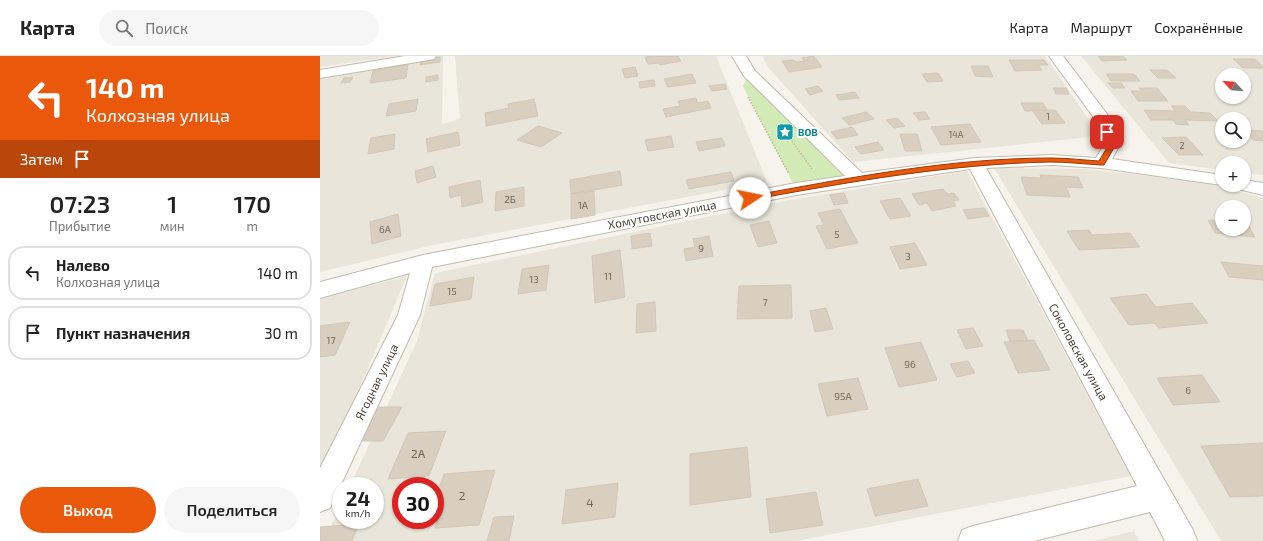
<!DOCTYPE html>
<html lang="ru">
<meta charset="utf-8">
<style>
body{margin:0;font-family:"Exo 2",sans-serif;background:#f6f6f6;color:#222;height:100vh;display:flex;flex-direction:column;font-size:15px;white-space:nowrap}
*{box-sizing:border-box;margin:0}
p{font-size:13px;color:#767676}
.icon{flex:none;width:22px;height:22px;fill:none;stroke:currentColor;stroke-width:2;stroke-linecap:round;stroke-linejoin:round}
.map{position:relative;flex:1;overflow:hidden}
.sheet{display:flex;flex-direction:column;background:#fff;width:320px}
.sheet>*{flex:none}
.guide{background:#ea580c;color:#fff;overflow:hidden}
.needle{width:26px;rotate:296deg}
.buttons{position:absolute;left:895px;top:12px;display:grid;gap:8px}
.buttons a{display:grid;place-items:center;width:36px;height:36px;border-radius:50%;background:#fff;box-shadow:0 1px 3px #0004;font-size:20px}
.speed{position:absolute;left:12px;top:421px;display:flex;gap:8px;font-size:20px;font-weight:700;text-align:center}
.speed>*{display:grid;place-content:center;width:52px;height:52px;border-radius:50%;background:#fff;box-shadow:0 1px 3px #0004;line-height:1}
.speed small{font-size:10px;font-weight:400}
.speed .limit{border:6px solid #d22;background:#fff;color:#111}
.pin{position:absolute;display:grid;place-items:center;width:34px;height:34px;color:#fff;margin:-17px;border-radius:8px;box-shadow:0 2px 6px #0006}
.me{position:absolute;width:44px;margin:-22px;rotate:79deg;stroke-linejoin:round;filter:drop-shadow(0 0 3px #0008)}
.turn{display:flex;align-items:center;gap:14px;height:84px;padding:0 20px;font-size:18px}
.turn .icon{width:52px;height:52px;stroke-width:2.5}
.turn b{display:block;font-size:28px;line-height:34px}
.then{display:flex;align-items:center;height:38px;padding:0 20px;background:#0003;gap:8px;font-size:15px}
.eta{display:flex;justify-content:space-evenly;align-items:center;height:68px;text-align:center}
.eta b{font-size:24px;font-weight:600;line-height:28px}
.button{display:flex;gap:8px;margin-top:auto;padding:8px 20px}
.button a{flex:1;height:46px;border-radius:24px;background:#ea580c;color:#fff;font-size:16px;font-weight:600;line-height:46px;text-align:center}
.button a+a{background:#f6f6f6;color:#222}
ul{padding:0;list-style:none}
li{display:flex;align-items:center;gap:12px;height:54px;margin:0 8px 6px;padding:0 12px;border:2px solid #e0e0e0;border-radius:16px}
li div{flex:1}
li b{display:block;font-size:15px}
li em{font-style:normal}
header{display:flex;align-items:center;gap:24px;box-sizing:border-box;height:56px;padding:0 20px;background:#fff;border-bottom:1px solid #e0e0e0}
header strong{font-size:19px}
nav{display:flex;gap:22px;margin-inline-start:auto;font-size:14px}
.search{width:280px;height:36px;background:#f6f6f6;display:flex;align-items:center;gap:10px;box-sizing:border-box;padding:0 14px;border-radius:22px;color:#767676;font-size:15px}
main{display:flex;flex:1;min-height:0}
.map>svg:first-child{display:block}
</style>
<header>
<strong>Карта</strong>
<div class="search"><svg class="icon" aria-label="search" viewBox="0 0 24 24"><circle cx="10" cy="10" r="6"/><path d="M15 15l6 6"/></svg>Поиск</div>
<nav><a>Карта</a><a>Маршрут</a><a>Сохранённые</a></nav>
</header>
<main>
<section class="sheet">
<div class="guide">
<div class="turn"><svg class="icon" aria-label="left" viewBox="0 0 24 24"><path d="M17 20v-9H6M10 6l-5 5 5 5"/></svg><div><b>140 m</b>Колхозная улица</div></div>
<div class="then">Затем<svg class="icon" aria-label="arrive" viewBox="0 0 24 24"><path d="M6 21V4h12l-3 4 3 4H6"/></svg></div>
</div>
<div class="eta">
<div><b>07:23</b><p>Прибытие</p></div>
<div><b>1</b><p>мин</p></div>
<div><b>170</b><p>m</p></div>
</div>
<ul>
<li><svg class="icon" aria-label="left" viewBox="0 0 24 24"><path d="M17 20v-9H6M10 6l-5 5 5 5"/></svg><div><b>Налево</b><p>Колхозная улица</p></div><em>140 m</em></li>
<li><svg class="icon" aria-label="arrive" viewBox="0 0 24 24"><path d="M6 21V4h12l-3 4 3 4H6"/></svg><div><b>Пункт назначения</b></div><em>30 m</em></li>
</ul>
<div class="button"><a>Выход</a><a>Поделиться</a></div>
</section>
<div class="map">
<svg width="943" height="485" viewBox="0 0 943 485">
<rect width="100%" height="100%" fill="#f6f3ec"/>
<path fill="#eae5da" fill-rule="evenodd" d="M0,0h74l-74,11z
M118,0h5l-1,68 18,-5 -5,-63h261l51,126 -334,63 -113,27v-198z
M443,0h282l55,80 -247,26 -86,-96z
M761,0h182v119l-19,-2v-10h-22v7l-53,-7zM902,19h22v22h-22zM902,63h22v22h-22z
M674,112l90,1 119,13 60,16v343h-42zM902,151h22v22h-22z
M647,115l164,305 -335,65h-472l17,-36v15h34v-34h-25l67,-145 18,-68 354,-73zM81,430h34v34h-34z
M87,220l-42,99 -45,98v-174z
M814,475l5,10h-46z"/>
<path fill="#d2eab5" d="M429,17l109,106 -62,10 -53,-103z"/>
<path fill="#d8cfc1" stroke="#d3c7b4" d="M333,0h25l3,5 -21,4 -1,-2 -11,1 -3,-7z
M494,0l8,11 -33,5 -7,-11 12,-1 2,2 9,-1 -3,-3z
M778,0h25l4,4 -25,1z
M120,1v5l-20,3 1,-5z
M913,3h22l8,8v1h-20z
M689,4h35l4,5h-10l4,5 -27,1z
M88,8l-2,14 -36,5 3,-12z
M651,10h17l5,11 -18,-1z
M315,11l3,9 -13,2 -3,-9z
M830,14h17l9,8h-18z
M618,17l5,8 -16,1 -5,-8z
M372,18l4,9 -28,4 -4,-8z
M786,18h28l6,7h-29z
M118,19v5l-12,2v-5z
M33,21l-3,5 -9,1 3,-5z
M334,24l1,6 -15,2 -1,-6z
M788,27h13l4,5h-12z
M405,28l2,5 -15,2 -3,-5z
M498,30l5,5 -13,4 -5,-6z
M733,32h13l3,6h-13z
M819,32h18l11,13h-30l-7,-10h11z
M535,36l4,6 -20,2 -3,-5z
M376,42l2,5 10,-2 3,7 -45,9 -3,-8 17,-3 -2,-5z
M98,43l-2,12 -30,5 3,-12z
M214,43l4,17 -52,10 -1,-13 24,-5 -1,-4z
M701,47h22l4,7 -22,1z
M851,50h14l6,6 19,1 8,8 -33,-1 4,5 -13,-1 -3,-4h-22l-7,-10 32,1z
M712,54h23l10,13 -23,1z
M546,56l8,7 -25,6 -7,-7z
M605,56l5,7 -11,1 -6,-7z
M577,62l8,8 -11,2 -8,-8z
M650,68l11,18 -40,3 -10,-18z
M218,70l24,7 -21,14 -24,-7z
M532,71l6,8 -21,4 -6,-7z
M925,74l18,1v6h-2l2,4 -10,-1z
M138,76l2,13 -32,7 -2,-13z
M75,78l-1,15 -26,5 3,-16z
M580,78h17l5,17h-17z
M351,80l3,11 -26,4 -3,-11z
M866,81l17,18h-24l-17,-17z
M402,82l3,8 -26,5 -3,-9z
M558,86l6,8 -23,4 -6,-7z
M113,110l3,11 -19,6 -2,-12z
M300,115l2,14 -51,9 -1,-14z
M411,116l3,9 -45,8 -3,-9z
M720,119l38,2 5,11 -17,-1 4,10 -43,-2 -6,-18 20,1z
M160,124l3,22 -21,5 -1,-12 -11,3 -1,-11z
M204,131v19l-29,5 1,-19z
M623,133l5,5 6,-1 5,7 -6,1 3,5 -24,5 -5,-8 -8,2 -7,-11z
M274,135l1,24 -24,4v-25z
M524,137l4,10 -14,2 -4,-10z
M580,142l11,18 -21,3 -10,-18z
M664,152l5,8 -21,3 -5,-9z
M520,153l18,34 -31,6 -11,-23 8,-1 -6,-12z
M78,158l3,22 -29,8 -2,-22z
M888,164l14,1v8h22v-6h3l8,14 -40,-4z
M449,165l8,22 -19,4 -8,-22z
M769,174l3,5 38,-2 10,14 -61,3 -12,-19z
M330,177l2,13 -20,3 -1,-13z
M389,180l4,20 -27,5 -2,-12 11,-2 -2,-8z
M595,187l12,22 -27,4 -10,-22z
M300,194l5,47 -30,6 -3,-47z
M901,206l42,4v14l-34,-3z
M229,209l-3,25 -28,4 4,-25z
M154,221l-3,22 -41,7 5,-22z
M471,229l1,33 -55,1 2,-33z
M826,238l10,13 36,-4 16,20 -49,5 -5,-5 -25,2 -19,-27z
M335,246l1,29 -20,2 1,-29z
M506,252l7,21 -18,3 -5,-21z
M30,266l-15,33 -15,2v-31z
M653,272l10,18 -17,3 -9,-19z
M686,274h17l5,11h-18z
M714,284l16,30 -32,3 -14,-31z
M601,286l16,38 -38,7 -14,-39z
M648,305l7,12 -18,4 -7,-13z
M882,319l18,27 -47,3 -16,-27z
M538,322l10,31 -41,7 -9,-32z
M59,351h23l-19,34h-24z
M126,375l-17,45 -41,3 20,-46z
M943,387v53l-33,1 -29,-51z
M427,391l4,50 -61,8v-51z
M175,414l-16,55 -44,3 8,-25 -8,1v-4l9,-26z
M598,423l10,27 -53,10 -8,-27z
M298,427l-3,34 -53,7 4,-34z
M496,436l7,33 -53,8 -4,-34z
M194,460l-5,25h-22l7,-24z
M39,468l-7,17h-32v-14z"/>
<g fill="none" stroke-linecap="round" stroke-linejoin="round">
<g stroke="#c2bbae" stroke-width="2">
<path id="minor" d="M85,0h31l-2,3 -5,1 -109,18v-8z
M412,0h14l9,15 107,102 113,-15 77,-3 44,3 7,-12 -9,-28 -45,-62h14l47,62 9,28 -7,13 110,16v10h1h-1l-121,-17 -49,-3 -66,3 207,362 4,11h-32l-15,-29 -116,29h-76l4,-11 11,-4 164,-40 -167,-317 -174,26 -364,72 -12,48 -90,193 -10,4v-44l78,-153 12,-42 -90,25v-16l103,-27 373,-72 49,-7 -101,-100z
M924,124l19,3v12l-25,-6 -3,-4h9z"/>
</g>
<path stroke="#c4b79f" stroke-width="1.5" stroke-dasharray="1.5 1.5" stroke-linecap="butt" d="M428,41l41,77
M472,85l20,28"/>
<use href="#minor" fill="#fff" fill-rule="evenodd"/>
</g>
<path fill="#ea580c" stroke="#983908" d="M785,75l5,1 5,14 -11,19h-3c-17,-1 -34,-3 -51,-3 -101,2 -201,20 -300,38l-4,-2 4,-2c99,-18 199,-38 301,-38 16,0 32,2 48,3l9,-15 -4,-14z"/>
<defs>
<g id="sight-square" transform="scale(0.9)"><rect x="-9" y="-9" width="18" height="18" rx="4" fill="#0f9aa8" stroke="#fff"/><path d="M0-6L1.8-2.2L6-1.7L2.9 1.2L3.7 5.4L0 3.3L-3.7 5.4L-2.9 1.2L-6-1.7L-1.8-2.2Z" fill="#fff"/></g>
</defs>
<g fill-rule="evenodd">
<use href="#sight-square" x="465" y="76"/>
</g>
<g text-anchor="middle" stroke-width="4" stroke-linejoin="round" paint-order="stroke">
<g font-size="9" fill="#6e675b">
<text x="728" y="64">1</text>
<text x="636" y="82">14А</text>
<text x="862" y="93">2</text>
</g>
<g font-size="10" font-weight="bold" fill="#0d838f" stroke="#fff" text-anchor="start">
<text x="478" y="80">ВОВ</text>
</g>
<g font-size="10" fill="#6e675b">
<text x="190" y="147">2Б</text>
<text x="263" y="153">1А</text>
<text x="65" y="177">6А</text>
<text x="517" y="182">5</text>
<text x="381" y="196">9</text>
<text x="588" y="204">3</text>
<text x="288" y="224">11</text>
<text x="214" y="227">13</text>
<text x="132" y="239">15</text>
<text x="445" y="250">7</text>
<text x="11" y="288">17</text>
<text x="590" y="312">96</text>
<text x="868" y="338">6</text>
<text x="523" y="344">95А</text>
</g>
<g font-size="12" fill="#4b4439" stroke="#fff">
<text transform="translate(342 159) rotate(-11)" y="4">Хомутовская улица</text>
<text transform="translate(758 296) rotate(61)" y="4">Соколовская улица</text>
<text transform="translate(57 326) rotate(-64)" y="4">Ягодная улица</text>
</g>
<g font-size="12" fill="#6e675b">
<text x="98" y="402">2А</text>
<text x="142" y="444">2</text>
<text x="270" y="451">4</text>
</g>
</g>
</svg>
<div class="buttons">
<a><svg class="needle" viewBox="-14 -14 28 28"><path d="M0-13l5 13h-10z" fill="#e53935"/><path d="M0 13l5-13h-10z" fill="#767676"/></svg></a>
<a><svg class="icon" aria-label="search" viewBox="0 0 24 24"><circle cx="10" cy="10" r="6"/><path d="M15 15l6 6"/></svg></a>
<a>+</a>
<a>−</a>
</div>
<div class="speed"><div>24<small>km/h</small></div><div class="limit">30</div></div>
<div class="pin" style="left:787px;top:76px;background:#d93025"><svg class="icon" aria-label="arrive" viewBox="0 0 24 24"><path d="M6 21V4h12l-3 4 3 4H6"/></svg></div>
<svg class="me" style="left:430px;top:142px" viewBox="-20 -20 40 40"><circle r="19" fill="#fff"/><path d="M0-13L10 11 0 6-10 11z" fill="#ea580c"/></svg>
</div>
</main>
